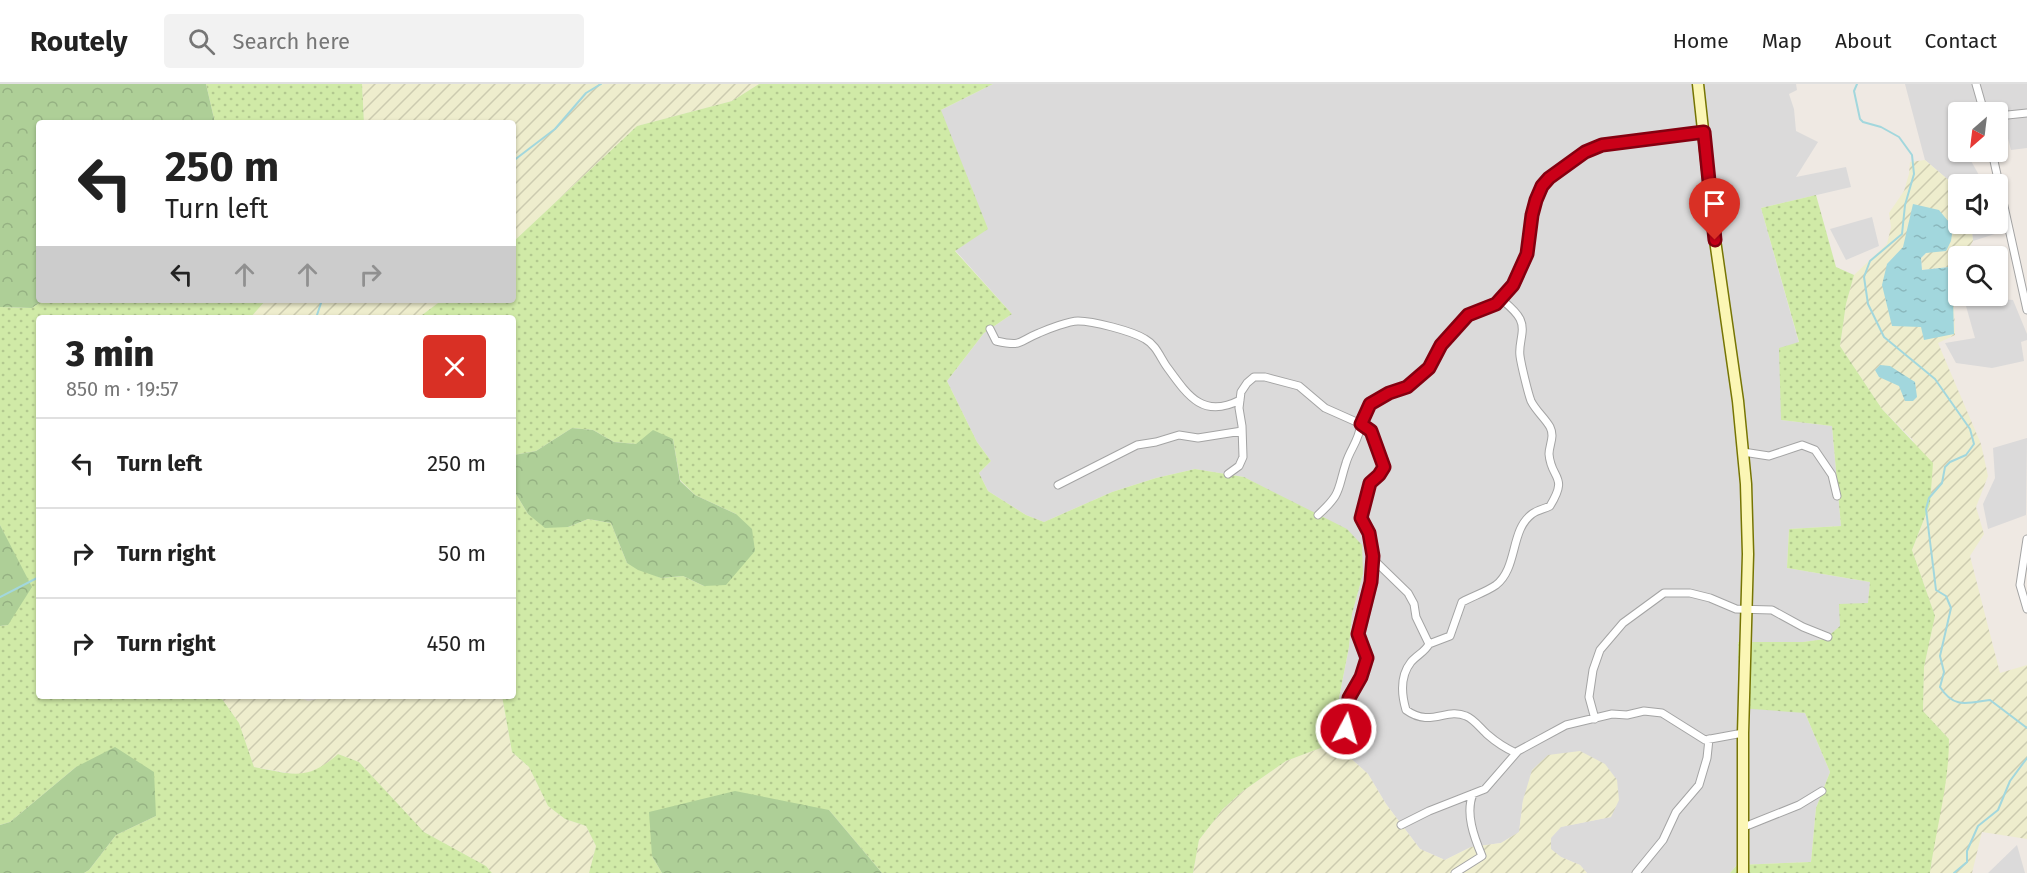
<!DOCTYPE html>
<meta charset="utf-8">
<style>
body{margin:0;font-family:"Fira Sans",sans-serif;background:#f2f2f2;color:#222;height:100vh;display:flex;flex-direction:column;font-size:22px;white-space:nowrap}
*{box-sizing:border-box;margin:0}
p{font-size:20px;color:#767676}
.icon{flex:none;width:33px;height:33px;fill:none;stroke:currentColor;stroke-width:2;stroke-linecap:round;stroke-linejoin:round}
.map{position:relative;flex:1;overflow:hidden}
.side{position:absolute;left:36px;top:231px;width:480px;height:384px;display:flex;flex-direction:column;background:#fff;border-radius:6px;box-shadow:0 2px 4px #0004}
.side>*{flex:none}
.hud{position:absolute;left:36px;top:36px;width:480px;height:183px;border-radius:6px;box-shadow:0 2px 4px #0004;background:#fff;color:#222;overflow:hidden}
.needle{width:39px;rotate:208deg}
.fabs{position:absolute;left:1948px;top:18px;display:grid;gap:12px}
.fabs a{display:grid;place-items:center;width:60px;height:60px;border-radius:6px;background:#fff;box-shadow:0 2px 4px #0004;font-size:30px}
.pin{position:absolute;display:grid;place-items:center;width:51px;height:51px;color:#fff;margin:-62px -26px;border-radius:50% 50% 50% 0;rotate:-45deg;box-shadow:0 0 6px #0007}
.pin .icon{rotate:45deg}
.me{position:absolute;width:66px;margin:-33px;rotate:6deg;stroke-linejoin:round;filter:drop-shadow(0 0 4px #0008)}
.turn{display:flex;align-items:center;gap:21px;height:126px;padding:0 30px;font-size:27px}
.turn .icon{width:78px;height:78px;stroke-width:2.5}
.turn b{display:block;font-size:42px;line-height:51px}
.lanes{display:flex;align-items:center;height:57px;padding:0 30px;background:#0003;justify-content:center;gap:30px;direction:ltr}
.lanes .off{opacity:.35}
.round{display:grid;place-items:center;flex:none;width:63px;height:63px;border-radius:6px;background:#f2f2f2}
.head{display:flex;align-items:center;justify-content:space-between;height:102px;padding:0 30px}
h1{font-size:36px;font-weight:800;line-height:45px}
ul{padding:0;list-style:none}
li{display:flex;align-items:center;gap:18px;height:90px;padding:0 30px;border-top:2px solid #e0e0e0}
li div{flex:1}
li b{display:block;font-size:22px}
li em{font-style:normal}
header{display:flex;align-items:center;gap:36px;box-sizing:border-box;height:84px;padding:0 30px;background:#fff;border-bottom:2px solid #e0e0e0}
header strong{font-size:28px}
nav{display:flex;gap:33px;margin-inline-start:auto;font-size:21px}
.search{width:420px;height:54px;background:#f2f2f2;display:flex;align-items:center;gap:15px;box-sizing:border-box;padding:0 21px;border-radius:6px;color:#767676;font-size:22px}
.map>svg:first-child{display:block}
</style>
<header>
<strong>Routely</strong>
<div class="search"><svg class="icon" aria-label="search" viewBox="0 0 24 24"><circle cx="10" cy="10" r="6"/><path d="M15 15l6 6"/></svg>Search here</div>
<nav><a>Home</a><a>Map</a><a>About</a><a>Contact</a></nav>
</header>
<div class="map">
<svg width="2027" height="789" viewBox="0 0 2027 789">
<defs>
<pattern id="farmland-furrows" width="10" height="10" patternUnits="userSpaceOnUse" patternTransform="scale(1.5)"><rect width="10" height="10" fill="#eeedcd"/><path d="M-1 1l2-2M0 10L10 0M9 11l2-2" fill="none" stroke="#cccbb0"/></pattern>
<pattern id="grass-dots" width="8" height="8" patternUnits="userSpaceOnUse" patternTransform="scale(1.5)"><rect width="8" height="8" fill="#d0eaa7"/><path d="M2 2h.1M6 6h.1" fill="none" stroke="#b2c88f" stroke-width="1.8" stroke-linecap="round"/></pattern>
<pattern id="forest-crowns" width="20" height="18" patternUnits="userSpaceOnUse" patternTransform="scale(1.5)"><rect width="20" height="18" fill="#aecf97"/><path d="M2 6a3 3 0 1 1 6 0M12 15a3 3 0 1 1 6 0" fill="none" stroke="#95b182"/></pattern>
<pattern id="water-ripples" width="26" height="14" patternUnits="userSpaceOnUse" patternTransform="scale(1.5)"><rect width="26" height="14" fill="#a2d7dd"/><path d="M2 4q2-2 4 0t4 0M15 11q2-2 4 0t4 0" fill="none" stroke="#8bb8bd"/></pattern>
</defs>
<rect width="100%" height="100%" fill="#efe9e3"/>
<path fill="#dbdada" d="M993,0h803l1,6 -8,4 5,15 2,22 22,11 -22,35 50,-10 5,20 -90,21 38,135 -18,77 51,6 9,100 -52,3 -2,39 83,14 -2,21 -43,36 -22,3h-64l66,71 25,59 -14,36 -5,54 -74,3 -7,8h-143l-7,-8 -19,-8 -11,-8v-11l10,-11 51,-10 -88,-17 -4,32 -18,11 -30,4 -26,13 -25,-11 -34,-45 -18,-30 -34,-31 4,-16 1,-29 10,-51 3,-33 11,-40 -78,-75 -41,-22 -49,-8 -39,9 -44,14 -68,30 -18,-7 -38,-24 -9,-18 12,-12 -14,-19 -30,-61 37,-48 28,-19 -57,-64 -14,-140z
M1905,0h122v64l-16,2 -10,-39 -42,1v8l-8,3 8,15v14h7l18,32h-25v5l-34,-29z
M1872,133l7,29 -33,14 -16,-31z
M1998,134l3,14 -28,9 -2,-17h27z
M1958,199l1,13 54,4 14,34v6l-6,2 3,19 -32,7 -36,-5 -11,-20 30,-5 -9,-32 -10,-1z
M2027,354l-1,77 -38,14 -5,-25 12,-26 -2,-30z
M2017,761l8,28h-37z"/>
<path fill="url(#farmland-furrows)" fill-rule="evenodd" d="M362,0h397l-27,17 -95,25 -124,116v-119h-149z
M1925,76l34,29v35h12l2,17 -9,15h-5l-5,49 1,30 -17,8 43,101 7,32 -12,31 8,27 -14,22 30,117 27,-8v174l-45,-7 -10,41h-42l19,-134 -26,-28 1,-44 11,-51 -23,-66 18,-45 -17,-65 -31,-31 -42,-63 6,-42 8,-29 33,-31 4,-17 -2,-14 15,-22 5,-17 1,-12zM1907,152l19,17 -5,5 1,12 36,-4 -5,34 1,34 -33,-7 -34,-63 16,-16z
M266,216h176l-24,18h-168z
M220,612h75l13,5 24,-5h170l10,56 17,15 19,39 17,13 21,7 10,20 -7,27h-97l-6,-7 -62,-34 -65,-70 -21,-8 -16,14 -22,7 -46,-8 -15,-44z
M1334,659l34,31 18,30 34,45 25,11 26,-13 30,-4 18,-11 4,-32 9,-30 16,-15 32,-4 25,13 12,16 2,20 -8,17 -50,10 -10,11v11l10,8 19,8 7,8h-394l6,-33 24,-31 20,-18 43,-30z"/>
<path fill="url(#grass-dots)" d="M206,0h156l2,39h-149z
M759,0h234l-52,26 47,119 -33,22 57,63 -28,19 -37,48 30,61 14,19 -12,12 9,18 38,24 18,7 68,-30 44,-14 39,-9 49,8 103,52 15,16 1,29 -11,40 -3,33 -10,51 -1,29 -4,16 -48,18 -43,30 -20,18 -24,31 -6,33h-311l-53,-63 -177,46 10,17h-73l7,-27 -10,-20 -21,-7 -17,-13 -19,-39 -17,-15 -10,-56h11v-207l15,25 40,13 20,-8 23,4 16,40 34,15 22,-2 21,10 32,-72 -41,-19 -15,-15 -7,-41 -37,5 -22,-2 -21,-12 -21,-2 -36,23 -22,4 -1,2v-139h-95l24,-18h71v-58l124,-116 95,-25z
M1816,111l20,72 18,8 -8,29 -6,42 42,63 51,54 -3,41 -18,46 23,66 -11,51 -1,44 26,28c0,46 -13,89 -19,134h-200l7,-8 74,-3 5,-54 14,-36 -25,-59 -66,-5 -1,-66h65l22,-3 15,-13 -1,-22 29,-1 2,-21 -83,-14 2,-39 52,-3 -9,-100 -51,-6 -2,-72 20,-6 -38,-134z
M43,216h223l-16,18h-211v378h181l19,27 15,44c39,7 52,15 84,-13l21,8 65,70 62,34 6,7h-408l5,-3 27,-35 40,-19 -80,-49 -66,55 -10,3v-199l8,-1 4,-75 -12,-25v-218l32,1z"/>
<path fill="url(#forest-crowns)" d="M0,0h206l9,39h-176v177h4l-11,8 -32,-1z
M572,344l21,2 21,12 22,2 17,-14 20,9 7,42 15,14 41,19 16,15 3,22 -29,34 -22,1 -21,-10 -22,2 -23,-8 -11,-7 -16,-40 -23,-4 -20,8 -23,1 -17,-14 -15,-25v-32l1,-2 22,-4z
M0,441l32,62 -24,38 -8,1z
M115,663l39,25 2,44 -40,19 -27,35 -5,3h-84v-48l10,-3 66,-55z
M735,707l94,19 53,63h-220l-10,-17 -3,-44z"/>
<path fill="url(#water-ripples)" d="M1913,120l26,6 14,17 -2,14 -5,10 -20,2 -5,5 1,12 36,-4 -5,34 1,34 -30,6 -3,-13 -29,-1 -10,-41 5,-21 16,-17z
M1880,281l10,1 25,16 2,15 -4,4h-8l-6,-15 -20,-9 -4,-7z"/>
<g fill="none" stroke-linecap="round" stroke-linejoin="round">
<path stroke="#a2d7dd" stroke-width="2" d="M1857,0l-3,7 6,28 3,3 18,5 18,10 13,18 2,19 -9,31 -3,29 -32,27 -6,16 4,27 16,33 51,42 35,50 4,15 -8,11 -16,7 -5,5 -3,16 -13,15 -3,11 10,81 10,6 5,12 -11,48 4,16 -4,15c14,22 27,16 50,13l37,28
M513,77l42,-32 31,-36 15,-9
M316,234l6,-18
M0,513l39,-20
M1954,789l13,-11v-11l11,-25 20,-16 12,-29 17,-23"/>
<g stroke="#a4a4a4" stroke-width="9">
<path id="minor" d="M1976,0l8,28
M1998,32l29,-3
M1992,68l35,158
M990,245l6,12c27,6 21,1 43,-8 9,-4 30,-12 39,-12 15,0 54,10 67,18 11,6 15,18 22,28 21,29 36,52 73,33
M1743,368l26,4 33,-11 13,5 17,25 5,21
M1228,390l11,-8 4,-9 -1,-31 -3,-18 2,-16 6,-9 7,-6h11l34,9 26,22 36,16c-2,17 -11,25 -15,39 -9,28 -4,30 -28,52
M1058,401l79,-40 19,-3 23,-7 19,3 44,-7
M2027,455l-7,46 7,24
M1373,475l35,34 6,11 2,13 13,27c-4,8 -12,11 -18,18 -11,14 -10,31 -5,48 25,18 40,-3 60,6 8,3 15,13 22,19 8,7 17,13 28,18
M1429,560l21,-8 12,-34c11,-6 24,-10 34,-17 22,-17 14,-55 36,-71 5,-4 12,-5 18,-8 19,-31 1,-26 -1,-52 0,-9 6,-17 1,-27 -5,-9 -14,-16 -19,-26 -3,-8 -10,-37 -11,-45 -2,-13 6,-25 0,-37 -4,-8 -12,-14 -19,-20
M1595,635l-6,-22 4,-27 7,-20 23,-27 41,-30h26l20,5 26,11 36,1 31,17 25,10
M1337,662l9,-17 3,-31 12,-21 6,-19 -9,-24 13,-52 2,-26 -4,-23 -8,-15 9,-35 9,-8 5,-8 -13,-36 -10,-7 9,-20 19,-11 18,-6 22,-19 12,-23 27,-30 28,-11 17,-19 14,-31 5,-39 4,-16 6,-13 7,-8 36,-26 17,-7 102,-13
M1401,741l28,-14 56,-22 33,-38 48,-26 46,-11 15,1 17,-4 18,2 43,27 38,-7
M1744,743l55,-22 23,-14
M1455,789l27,-17c-8,-19 -17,-43 -9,-62
M1636,789l27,-33 13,-28 23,-27 8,-27 2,-19"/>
</g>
<g stroke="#767503" stroke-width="13">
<path id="secondary" d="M1698,0l17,156 23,161 8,83 2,70 -5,179v140"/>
</g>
<use href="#minor" stroke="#fff" stroke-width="7"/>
<use href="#secondary" stroke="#fbf6b5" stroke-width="10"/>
</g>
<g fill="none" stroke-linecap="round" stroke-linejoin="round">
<g stroke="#840010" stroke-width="15">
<path id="route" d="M1346,645l3,-31 12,-21 6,-19 -9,-24 13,-52 2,-26 -4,-23 -8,-15 9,-35 9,-8 5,-8 -13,-36 -10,-7 9,-20 19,-11 18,-6 22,-19 12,-23 27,-30 28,-11 17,-19 14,-31 5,-39 4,-15 6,-14 7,-8 36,-26 17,-7 102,-13 11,108"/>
</g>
<use href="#route" stroke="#cb0018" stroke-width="10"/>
</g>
</svg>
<div class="fabs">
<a><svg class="needle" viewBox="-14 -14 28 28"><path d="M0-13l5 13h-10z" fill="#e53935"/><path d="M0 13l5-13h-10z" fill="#767676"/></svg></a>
<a><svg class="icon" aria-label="sound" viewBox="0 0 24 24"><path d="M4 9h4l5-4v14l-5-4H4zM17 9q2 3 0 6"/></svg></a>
<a><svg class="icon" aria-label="search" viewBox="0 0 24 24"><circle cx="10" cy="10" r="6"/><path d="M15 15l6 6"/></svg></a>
</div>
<div class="pin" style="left:1715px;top:156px;background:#d93025"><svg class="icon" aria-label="arrive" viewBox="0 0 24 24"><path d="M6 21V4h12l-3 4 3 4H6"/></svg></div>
<svg class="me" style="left:1346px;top:645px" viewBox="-20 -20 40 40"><circle r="17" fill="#cb0018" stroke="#fff" stroke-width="3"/><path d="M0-11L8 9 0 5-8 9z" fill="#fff"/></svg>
<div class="hud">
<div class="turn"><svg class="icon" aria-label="left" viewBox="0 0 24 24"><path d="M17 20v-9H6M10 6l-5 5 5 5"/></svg><div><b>250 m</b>Turn left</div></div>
<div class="lanes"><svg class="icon" aria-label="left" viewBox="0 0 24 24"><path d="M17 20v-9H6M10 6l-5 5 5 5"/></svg><svg class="icon off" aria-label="ahead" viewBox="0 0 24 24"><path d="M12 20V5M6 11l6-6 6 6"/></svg><svg class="icon off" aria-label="ahead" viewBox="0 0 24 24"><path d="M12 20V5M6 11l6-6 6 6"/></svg><svg class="icon off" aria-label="right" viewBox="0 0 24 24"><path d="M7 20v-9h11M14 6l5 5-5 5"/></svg></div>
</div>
<section class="side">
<div class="head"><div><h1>3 min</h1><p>850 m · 19:57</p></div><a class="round" style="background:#d93025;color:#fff"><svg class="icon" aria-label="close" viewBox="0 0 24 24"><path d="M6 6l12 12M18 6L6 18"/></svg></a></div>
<ul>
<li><svg class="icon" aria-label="left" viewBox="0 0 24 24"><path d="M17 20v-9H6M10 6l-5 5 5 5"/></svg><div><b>Turn left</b></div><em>250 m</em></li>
<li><svg class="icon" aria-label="right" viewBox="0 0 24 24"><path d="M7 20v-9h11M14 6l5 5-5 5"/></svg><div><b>Turn right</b></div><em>50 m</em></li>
<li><svg class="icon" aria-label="right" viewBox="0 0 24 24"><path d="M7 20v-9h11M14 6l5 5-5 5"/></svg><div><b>Turn right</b></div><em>450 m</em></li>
</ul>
</section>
</div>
